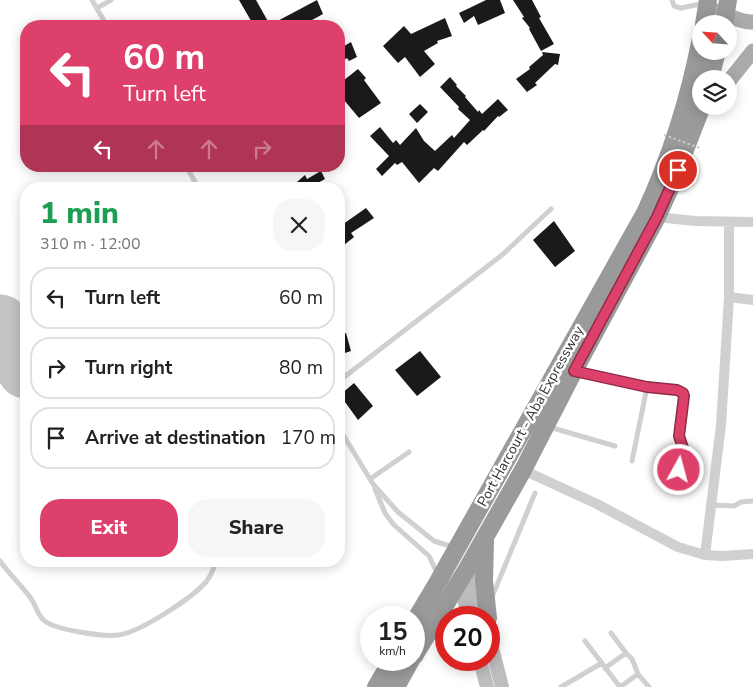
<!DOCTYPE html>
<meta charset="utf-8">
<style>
body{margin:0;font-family:"Nunito Sans",sans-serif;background:#f6f6f6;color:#222;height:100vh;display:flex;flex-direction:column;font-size:19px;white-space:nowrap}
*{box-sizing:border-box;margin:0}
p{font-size:16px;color:#767676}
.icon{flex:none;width:28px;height:28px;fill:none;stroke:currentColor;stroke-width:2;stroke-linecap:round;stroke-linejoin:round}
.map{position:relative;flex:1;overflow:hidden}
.drawer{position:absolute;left:20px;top:182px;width:325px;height:385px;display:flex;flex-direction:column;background:#fff;border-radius:20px;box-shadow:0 2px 12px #0003}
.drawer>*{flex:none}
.top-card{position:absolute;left:20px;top:20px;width:325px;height:152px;border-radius:20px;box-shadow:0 2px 12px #0003;background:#dd416b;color:#fff;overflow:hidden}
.needle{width:32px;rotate:296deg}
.buttons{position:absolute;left:692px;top:15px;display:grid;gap:10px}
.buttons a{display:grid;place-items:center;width:45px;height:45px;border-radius:50%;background:#fff;box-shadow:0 2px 12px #0003;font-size:25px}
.speed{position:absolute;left:360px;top:606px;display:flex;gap:10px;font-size:25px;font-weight:700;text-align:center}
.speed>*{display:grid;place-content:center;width:65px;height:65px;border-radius:50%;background:#fff;box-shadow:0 2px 12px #0003;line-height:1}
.speed small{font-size:12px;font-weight:400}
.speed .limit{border:8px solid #d22;background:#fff;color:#111}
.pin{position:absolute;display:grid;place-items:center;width:42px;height:42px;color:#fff;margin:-21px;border:2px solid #fff;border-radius:50%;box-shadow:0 1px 5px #0007}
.me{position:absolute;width:55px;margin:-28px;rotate:7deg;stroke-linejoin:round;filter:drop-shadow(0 0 4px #0008)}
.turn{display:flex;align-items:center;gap:18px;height:105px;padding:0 20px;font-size:22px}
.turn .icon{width:65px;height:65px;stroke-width:2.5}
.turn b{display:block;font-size:35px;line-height:42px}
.lanes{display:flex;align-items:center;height:48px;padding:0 20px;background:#0003;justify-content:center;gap:25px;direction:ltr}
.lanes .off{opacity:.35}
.round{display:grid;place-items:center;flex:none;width:52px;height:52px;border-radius:20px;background:#f6f6f6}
.head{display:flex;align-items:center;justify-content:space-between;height:85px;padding:0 20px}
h1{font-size:30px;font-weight:800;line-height:38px;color:#1e9e55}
.primary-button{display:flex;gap:10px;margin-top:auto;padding:10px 20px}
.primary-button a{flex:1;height:58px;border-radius:20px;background:#dd416b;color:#fff;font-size:20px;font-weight:800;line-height:58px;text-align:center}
.primary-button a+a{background:#f6f6f6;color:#222}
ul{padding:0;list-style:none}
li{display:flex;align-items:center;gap:15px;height:62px;margin:0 10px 8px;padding:0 10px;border:2px solid #e0e0e0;border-radius:20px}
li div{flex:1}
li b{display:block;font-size:19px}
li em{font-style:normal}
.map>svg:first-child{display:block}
</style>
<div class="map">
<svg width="753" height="687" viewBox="0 0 753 687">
<rect width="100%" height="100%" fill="#fff"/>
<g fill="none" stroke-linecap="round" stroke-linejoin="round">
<path stroke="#c4c4c4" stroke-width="59" d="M0,324l26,45"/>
</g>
<path fill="#1a1a1a" d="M239,0h17l14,25 47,-25 6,14 -22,12h-47z
M486,0h14l5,13 -27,12 -4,-9 -10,7 -5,-10z
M513,0h19l9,17 -2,1 15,26 -13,7 -12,-22 1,-1 -8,-10 2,-1z
M445,18l7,18 -15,5 1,2 -14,8 11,13 -15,13 -15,-20 -7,6 -15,-17 21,-20 7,8z
M351,42l6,15 -8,4 -2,-3 -8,5v-14z
M542,52l18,2 -2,11 -3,-1 -20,19 2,2 -10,7 -11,-13 14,-10 -1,-2 14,-12z
M358,69l8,9 -2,2 17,23 -22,15 -20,-24v-10z
M450,77l7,8 -1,1 10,10 -1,1 13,15 1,-2 3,4 16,-15 10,11 -9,7 -1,-1 -14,15 -1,-1 -16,15 -3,-3 -26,29 -4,-3 -15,15 -17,-21 -5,3 -2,-2 -13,13 -6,-7 13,-13 -19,-20 10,-9 13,16 3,-3 4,5 16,-17 8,13 11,10 17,-16 2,3 16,-18 -12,-11 1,-2 -19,-20z
M420,104l8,8 -11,11 -8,-9z
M321,171l4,8 -18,10h-4l-6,-7 8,-7 2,4z
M366,208l8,10 -23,15 3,4 -15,12v-22z
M554,221l21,30 -20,16 -22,-27z
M346,333l5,18 -12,4v-20z
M420,351l21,26 -24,19 -22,-26z
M354,383l19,23 -15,14 -18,-25z"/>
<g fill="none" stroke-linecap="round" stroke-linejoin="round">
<path stroke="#d0d0d0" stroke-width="5" d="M92,0l15,26
M672,0l2,6 7,2 24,-5
M97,8l14,-8
M186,166l13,23
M577,372l35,8 71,13 1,3 -5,40 4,12 -4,22
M339,381l163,-126 49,-46
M549,427l66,19
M339,428l34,56 25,28 36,29 19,6
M632,461l15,-74
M370,479l39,-27
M375,489l10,24 9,12 35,31 9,19
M712,505l22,1 7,-4 12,-1
M0,561c9,13 24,27 32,39 5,8 6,17 14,22 13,8 56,15 72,13 21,-2 74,-37 88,-53 5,-6 8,-14 10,-21
M492,597l43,-104
M585,641l35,46
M626,653l6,6 6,15 11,13
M605,668l21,-15 -15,-20
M561,687l41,-24
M620,687l18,-13"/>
<path stroke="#d0d0d0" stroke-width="10" d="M657,217l38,4 58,1
M729,297l24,3
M523,470l74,34 81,43 27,8 17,1 31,-2
M705,555l16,-130 8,-128v-75"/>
<path stroke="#bdbdbd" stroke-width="14" d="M467,569l16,49
M459,581l10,37
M489,636l13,51
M480,660l7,27"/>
<path stroke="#ababab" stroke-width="15" d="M707,8c13,4 35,15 46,14
M729,81l24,-30"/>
<path stroke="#9a9a9a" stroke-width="18" d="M704,24l4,-24
M724,24l4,-24
M710,79l7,-28
M485,541l-1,40 4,37
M414,622l25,-42 206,-367c26,-56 44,-114 56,-175
M489,630l1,9
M414,656l53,-87 56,-99 51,-99 83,-154 14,-31 31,-80
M376,687l16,-27
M396,687l15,-27"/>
<path stroke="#cacaca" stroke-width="2" stroke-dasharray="2.5 2.5" stroke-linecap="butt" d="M664,135l36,13"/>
</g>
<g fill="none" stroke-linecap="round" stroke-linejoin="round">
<g stroke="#902a46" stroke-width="12">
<path id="route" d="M678,170l-21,47 -83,154 73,16 30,3 6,3 1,3 -5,40 4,12 -4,22"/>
</g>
<use href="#route" stroke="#dd416b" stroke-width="9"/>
</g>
<g text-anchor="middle" stroke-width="5" stroke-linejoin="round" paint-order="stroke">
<g font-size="14" fill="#333" stroke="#fff">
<text transform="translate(530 416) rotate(-61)" y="5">Port Harcourt - Aba Expressway</text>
</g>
</g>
</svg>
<div class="buttons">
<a><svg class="needle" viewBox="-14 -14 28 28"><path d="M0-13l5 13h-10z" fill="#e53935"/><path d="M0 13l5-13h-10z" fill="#767676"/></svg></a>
<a><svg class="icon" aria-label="layers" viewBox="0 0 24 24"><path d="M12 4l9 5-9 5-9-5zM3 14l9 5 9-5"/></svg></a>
</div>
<div class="speed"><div>15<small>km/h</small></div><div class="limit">20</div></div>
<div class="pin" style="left:678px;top:170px;background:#d93025"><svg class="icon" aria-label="arrive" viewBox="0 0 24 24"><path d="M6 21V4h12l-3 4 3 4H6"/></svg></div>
<svg class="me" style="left:679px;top:470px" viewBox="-20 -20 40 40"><circle r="17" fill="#dd416b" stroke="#fff" stroke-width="3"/><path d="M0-11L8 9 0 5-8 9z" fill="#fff"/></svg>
<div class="top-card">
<div class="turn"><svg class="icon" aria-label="left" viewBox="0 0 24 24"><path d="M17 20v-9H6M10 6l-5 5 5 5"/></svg><div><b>60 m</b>Turn left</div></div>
<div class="lanes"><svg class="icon" aria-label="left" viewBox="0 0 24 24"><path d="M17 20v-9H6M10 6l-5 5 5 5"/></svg><svg class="icon off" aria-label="ahead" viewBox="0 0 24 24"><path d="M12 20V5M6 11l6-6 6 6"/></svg><svg class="icon off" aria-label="ahead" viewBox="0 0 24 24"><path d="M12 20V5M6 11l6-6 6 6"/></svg><svg class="icon off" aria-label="right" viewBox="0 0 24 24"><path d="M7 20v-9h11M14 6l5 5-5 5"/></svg></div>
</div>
<section class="drawer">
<div class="head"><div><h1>1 min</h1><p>310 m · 12:00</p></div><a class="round"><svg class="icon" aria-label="close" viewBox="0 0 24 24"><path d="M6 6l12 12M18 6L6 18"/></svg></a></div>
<ul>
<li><svg class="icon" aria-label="left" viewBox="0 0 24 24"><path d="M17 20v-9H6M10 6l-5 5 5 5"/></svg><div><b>Turn left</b></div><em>60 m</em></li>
<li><svg class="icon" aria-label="right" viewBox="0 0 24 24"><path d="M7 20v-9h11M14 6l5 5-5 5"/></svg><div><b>Turn right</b></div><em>80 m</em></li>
<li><svg class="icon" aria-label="arrive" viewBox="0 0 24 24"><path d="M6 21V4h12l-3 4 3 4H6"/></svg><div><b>Arrive at destination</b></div><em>170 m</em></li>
</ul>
<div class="primary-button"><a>Exit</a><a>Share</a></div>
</section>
</div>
